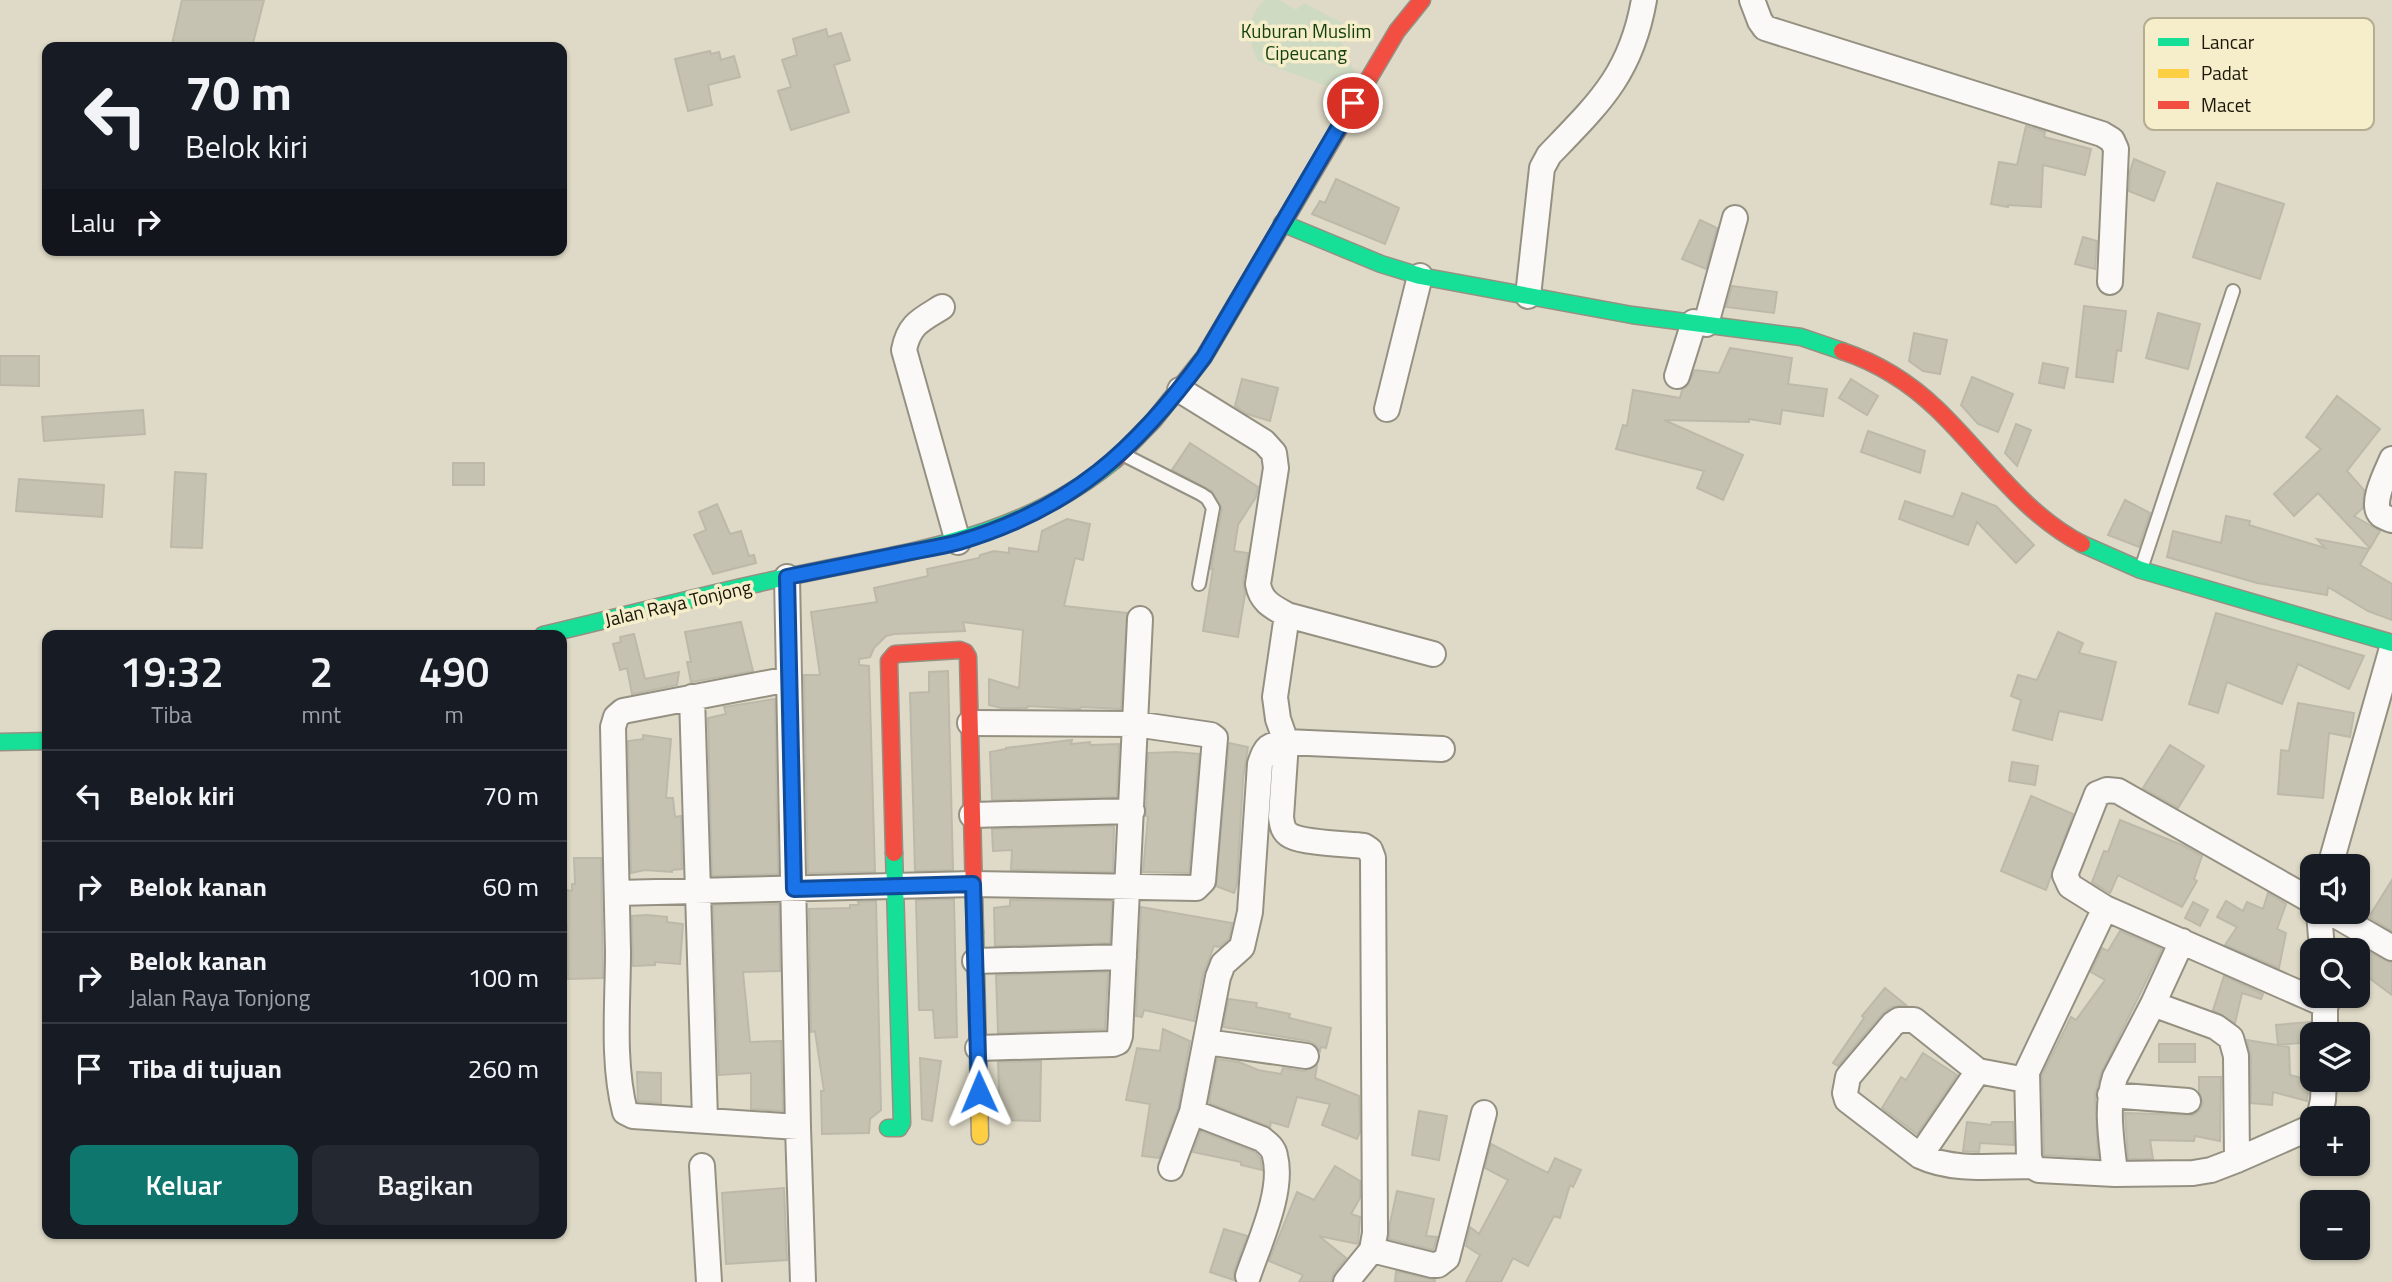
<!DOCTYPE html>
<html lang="id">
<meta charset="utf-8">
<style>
body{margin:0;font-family:"Titillium Web",sans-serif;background:#242831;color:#f1f3f6;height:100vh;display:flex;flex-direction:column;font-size:26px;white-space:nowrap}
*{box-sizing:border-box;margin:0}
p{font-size:23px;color:#9ea1a6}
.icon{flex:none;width:38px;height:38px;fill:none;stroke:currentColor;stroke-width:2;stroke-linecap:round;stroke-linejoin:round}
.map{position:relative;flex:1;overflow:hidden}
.panel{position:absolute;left:42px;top:630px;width:525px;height:609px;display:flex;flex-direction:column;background:#171b24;border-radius:14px;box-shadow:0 2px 5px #0004}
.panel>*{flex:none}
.guide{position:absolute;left:42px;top:42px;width:525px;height:214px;border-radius:14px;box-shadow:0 2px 5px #0004;background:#171b24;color:#f1f3f6;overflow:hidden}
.controls{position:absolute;left:2300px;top:854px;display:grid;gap:14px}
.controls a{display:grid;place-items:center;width:70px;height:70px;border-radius:14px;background:#171b24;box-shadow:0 2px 5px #0004;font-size:35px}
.pin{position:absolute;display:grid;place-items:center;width:60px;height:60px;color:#fff;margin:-30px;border:4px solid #fff;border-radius:50%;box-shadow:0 2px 7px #0007}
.me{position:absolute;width:77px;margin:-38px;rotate:359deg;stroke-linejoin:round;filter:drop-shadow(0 0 5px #0008)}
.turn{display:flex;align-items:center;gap:24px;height:147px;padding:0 28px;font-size:32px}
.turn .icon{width:91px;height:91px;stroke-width:2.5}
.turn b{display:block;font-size:49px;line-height:60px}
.then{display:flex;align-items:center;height:66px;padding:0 28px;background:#0003;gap:14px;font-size:26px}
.eta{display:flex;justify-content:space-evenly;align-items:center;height:119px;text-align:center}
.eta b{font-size:42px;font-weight:600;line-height:49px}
.button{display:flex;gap:14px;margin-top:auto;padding:14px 28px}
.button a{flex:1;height:80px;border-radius:14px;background:#0f766e;color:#fff;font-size:28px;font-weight:600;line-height:80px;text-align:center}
.button a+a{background:#242831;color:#f1f3f6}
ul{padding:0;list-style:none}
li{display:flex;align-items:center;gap:21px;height:91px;padding:0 28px;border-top:2px solid #363941}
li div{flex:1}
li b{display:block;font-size:26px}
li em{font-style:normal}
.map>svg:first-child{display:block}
</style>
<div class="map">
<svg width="2392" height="1282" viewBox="0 0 2392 1282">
<rect width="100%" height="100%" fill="#dfdac7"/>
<path fill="#cfdac3" d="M1264,0h16l16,10 8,-7 38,20 -2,15 14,33 -10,21 -86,-31c-11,-23 -12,-41 6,-61z"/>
<path fill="#c6c2b1" stroke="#bdb9aa" stroke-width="2" d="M182,0h82l-12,47h-67l-13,-3z
M826,29l2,8 13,-4 9,27 -16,5 15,47 -58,18 -13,-39 13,-4 -9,-27 15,-5 -4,-16z
M710,51l1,3 8,-2 2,8 13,-4 6,21 -32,8 4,20 -24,6 -13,-52z
M2026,126l19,6 -1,5 47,12 -6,26 -42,-10 -2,42 -33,-2v2l-17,-3 8,-42 18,3z
M2134,159l31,13 -11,29 -25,-10 1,-20z
M1336,179l63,29 -14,36 -73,-30 8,-13 5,2z
M2217,183l67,21 -24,75 -67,-22z
M1700,220l17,8 -11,41 -24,-10z
M2083,237l14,4 -2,28 -20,-5z
M1732,286l45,6 -3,21 -48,-6z
M2084,306l42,5 -5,40 -4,-1 -4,32 -37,-5z
M2158,313l42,11 -12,45 -42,-11z
M1914,333l33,7 -7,34 -17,-3 -14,-10z
M1730,348l62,10 -4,26 39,5 -4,27 -41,-6 -2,14 -31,-5v3l-85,-2 79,35 -20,45 -26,-12 7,-17 -88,-22 7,-24 4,1 6,-36 47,8 2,-8 5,-4 8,-16 24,3z
M0,356h39v30l-39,-1z
M2043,363l25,5 -4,20 -25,-5z
M1972,377l41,17 -15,38 -20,-8 -17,-19z
M1242,379l36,9 -8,33 -23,-7 -12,-8z
M1851,379l27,17 -11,19 -28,-17z
M2337,396l43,33 -33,42 17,19 -1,18 -9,8 26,15 -10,17 -52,-55 -24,23 -20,-22 47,-45 -15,-12z
M143,410l2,24 -101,7 -2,-24z
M2016,424l15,6 -14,36 -12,-13z
M1868,431l57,20 -5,22 -59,-21z
M1190,443l68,44 -2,10 -18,28 -4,26 14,2 -5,29 2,12 -7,43 -35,-6 10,-62h-2l11,-60 -10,-18 -40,-21z
M453,463h31v22h-31z
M175,472l31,2 -4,74 -31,-1z
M19,479l85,6 -2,32 -86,-6z
M1962,493l34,13 38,39 -18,18 -39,-41 -9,23 -69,-26 6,-18 48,16z
M2125,500l25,13 -11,34 -31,-12z
M717,504l13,30 11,-3 8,25 5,-1 2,8 -43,11 -19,-39 12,-5 -7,-18z
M2226,516l24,5 -1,4 76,23 -8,-9 52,10 -9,16 32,19v36l-24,-9 -40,-24 -1,8 -70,-12 -90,-26 6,-26 48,12z
M1067,519l23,5 -7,36 -8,-2 -11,48 63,7 -6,96 -40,-2 -1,2 -52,-3 -1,2h-26l-12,-3v-26l30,9 4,-58 -60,-8 2,9 -71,3 -8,2 -12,12 -4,9 -11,2v6l10,1 6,206 -67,1 -4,-198h16l-9,-63 66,-10 -3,-14 54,-12 -1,-7 52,-11 1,-3 14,-4 15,2v-5l29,4 4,-21z
M2216,613l148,43 -15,33 -51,-25 -16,40 -55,-22 -9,31 -29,-9z
M741,622l12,49 -62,11 -4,-20h4l-6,-30z
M2058,632l25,11 -4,10 37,9 -14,58 -43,-9 -7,29 -39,-10 8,-30 -10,-4 7,-21 19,5z
M634,634l11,45 34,-7 -2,13 -45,9 -5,-26 -7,2 -7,-26 8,-2 -1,-5z
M948,671l5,199 -38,1 -5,-178 19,-1v-20z
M775,699l3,175 -66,2 -4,-158 18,-4 -2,-7z
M2298,703l56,10 -4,24 -21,-4 -6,65 -45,-4 3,-44 8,1z
M643,735l28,4 -5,59h7l2,19 6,-1 1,53 -10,1v2l-27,-2 -14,3 -3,-132 15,-2z
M1072,740l-1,4 19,-2v3l29,-1 -2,53 -125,3 -2,-48 16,-3v-1z
M1229,743l19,4 -5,32 -6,105 -3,9 -18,-7z
M2170,745l34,21 -26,42 -35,-20z
M1176,752l23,2 -10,119 -46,-1 5,-55 -2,-1 2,-63z
M2012,762l26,4 -3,19 -26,-4z
M2031,796l42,18 -27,76 -45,-19z
M2120,820l62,25 20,11 -8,23 3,2 -15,26 -64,-32 -8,18 -18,-11 12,-31 4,1z
M1114,826l-1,46 -102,-2 1,-20 -19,1 -1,-22z
M574,858h27l2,120 -35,1 -1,-56 -5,-1v-33l10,2v-7h3z
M2392,880v51l-23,-14z
M2268,893l18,11 -9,25 9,4 -7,35 -54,-23 12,-18 -20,-10 9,-16 17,10 4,-9 16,7z
M954,899l3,138 -22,1 -2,-28h-14l-3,-110z
M1010,900l102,1 -2,42 -115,3 -1,-38 16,-2z
M876,901l5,209 -11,9 -1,14 -47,1 -1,-43h3l-9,-60 -4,1 -2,-123 41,-1v-3h9l-1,-3z
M2193,902l15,8 -8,16 -15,-8z
M779,904l1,67 -37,1 7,70 31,-1 2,70 -32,-2v-36l-32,2 -6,-170z
M1141,907l91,16 -3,16 -9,8 -6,-1 -5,13 -6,15 -9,47 -50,-11 -2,7 -6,-1z
M647,915l20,2v5l16,2 -3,40 -25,-2v3l-22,1 -1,-50z
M2120,931l42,18 -61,124 -6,22 3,63 -54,-3 -2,-80 29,-58 5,3 29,-40 -14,-8 11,-24 6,3z
M2369,952l23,11v32l-35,-26z
M1108,972l-3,57 -107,4 -2,-58z
M2224,976l39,18 -2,5 -19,-6 -7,30 -22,-13z
M1885,988l21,17 -15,2 -9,7 -44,52 -5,-3 31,-45 -2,-2z
M1229,999l28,4 -1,4 34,7 -1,4 42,10 -5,20 -5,-1 -1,4 -4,-6 -8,-4 -85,-14z
M2310,1022l2,20 -34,3 -2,-20z
M1163,1029l27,12 -12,67 -19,50 -17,-2 8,-52 -24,-4 11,-52 23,3z
M2247,1040l42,7 1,28 19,5 -2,21 -34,-9 -1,13 -21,-2v-47z
M2159,1044h36v18h-36z
M1923,1053l34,22 -40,59 -35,-26 19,-31 5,3z
M920,1058l21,3 -9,60 -10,-2z
M1217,1059l22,3 19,8 23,4 2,-6 22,3 12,-6 -2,13 44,18 1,36 -3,7 -35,-14 8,-21 -33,-7 -9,30 -17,-5 -1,5 -61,-24z
M1041,1061l-1,60 -40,-1 -2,-58z
M637,1072l24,1v30l-23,-2z
M2199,1077h22l-1,64 -25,-5 -1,5 -44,-1 3,19h-25l-3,-46 69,2 6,-5 3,-7 -4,-11z
M1419,1111l28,5 -8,44 -27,-5z
M1967,1122l24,3 1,-3h21l1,23 -34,-2 -1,9 -16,-1z
M1201,1131l54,21 5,6 2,12 -21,-5v-3l-48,-10z
M1491,1144l57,29 7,-15 26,12 -8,17 -3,-2 -10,33 -6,-2 -26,50 -15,-8 -12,24h-35l14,-27 -14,-9 4,-19 9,7 29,-54 -23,-12z
M1335,1166l25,15v17l-9,16 9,3 -2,27 -39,-8 27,22 -12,15 -3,9h-32l4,-7 -34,-14 28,-69 17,8z
M784,1188l3,72 -61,4 -4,-71z
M1397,1191l37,8 -8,37 11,1 -4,13 -44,-11 1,-16z
M1224,1229l23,7 -13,35v9l-24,-8z
M1396,1271l39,9v2h-40z"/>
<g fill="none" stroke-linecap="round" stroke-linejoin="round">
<g stroke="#959182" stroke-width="16">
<path id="lane" d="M1124,455l77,39 6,4 6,10 -14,76
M2142,566l91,-275"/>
</g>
<g stroke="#959182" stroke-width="28">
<path id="street" d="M1752,0l8,21 5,7 337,106 10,6 4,9 -6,133
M1528,296l14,-128 7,-13c50,-52 82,-81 95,-155
M942,307c-21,13 -33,17 -38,43l54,192
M1706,324l29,-106
M1677,376l17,-54
M1180,390l84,52 10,11 2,15 -18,116c3,18 15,23 29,31l-12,82 3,22 8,23 -5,75c1,8 2,15 10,19 14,7 55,8 73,10l6,4 3,8 2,375 -3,17 -26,32
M1387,409l33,-133
M2392,459c-5,12 -23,46 -11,56 1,1 10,5 11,5
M787,577l11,550 5,155
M1287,615l146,39
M789,679l-166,32 -7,6 -3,10c2,75 4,150 5,225 0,52 -6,109 7,160l8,4 165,11
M692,697l13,422
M972,815l160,-4
M2330,866l62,-218
M617,893l356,-9 223,4 7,-7 12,-143 -4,-3 -76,-11 -165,-1
M2312,901l-194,-110 -11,-1 -10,4 -32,81 5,11 35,22 221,97
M2105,908l-78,164 2,85 3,9 7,4 76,4 78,-1 18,-3 26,-10 75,-33
M2319,912l3,38
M2330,912l62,36
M975,961l149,-4
M2153,1004l63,23 15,11 5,18 1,104
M2325,1034v-38
M1206,1042l100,14
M978,1048l135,-4 5,-2 2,-6 20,-417
M2026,1080l-48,-9 -64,-51h-15l-6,4 -45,53 -3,16 2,7 73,56c34,16 75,10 112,10
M2110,1095l78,6
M1192,1112l70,27c5,4 12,9 13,17 9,35 -16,87 -27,120
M2319,1118l4,-18 1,-20
M1920,1156l58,-85
M702,1166l7,116
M1171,1168l21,-56 26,-135 5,-13 19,-17 8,-35 10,-148c6,-18 8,-19 26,-22l156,7
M2115,1174c-3,-32 -10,-66 0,-97l38,-73 29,-63
M1372,1250l60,15h6l9,-7 37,-145"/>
</g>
<g stroke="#959182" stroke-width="19">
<path id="fast" d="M1282,223l99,41 39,12 212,39 169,22 41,14
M2082,544l59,26 251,73
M543,635c81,-19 162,-41 244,-58 120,-26 229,-35 328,-117
M0,742l47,-1
M888,1128h11l3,-5 -8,-270"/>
</g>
<g stroke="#959182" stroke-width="19">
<path id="slow" d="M975,932l5,204"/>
</g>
<g stroke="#959182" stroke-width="19">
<path id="jam" d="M1842,351c36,12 68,32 95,58 48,46 85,104 145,135
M1115,460l39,-40 50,-63 193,-326 25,-31
M894,853l-5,-192 6,-7 65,-4 5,2 3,5 7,275"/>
</g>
<use href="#lane" stroke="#faf9f7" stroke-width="12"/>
<use href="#street" stroke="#faf9f7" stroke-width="24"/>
<use href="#fast" stroke="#16e098" stroke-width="16"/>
<use href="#slow" stroke="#ffcf43" stroke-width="16"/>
<use href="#jam" stroke="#f24e42" stroke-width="16"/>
</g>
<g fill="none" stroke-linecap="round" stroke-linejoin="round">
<g stroke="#114b97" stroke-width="18">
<path id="route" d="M979,1092l-6,-208 -179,5 -7,-312c38,-8 76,-15 114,-23 19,-4 39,-7 58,-12 112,-33 177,-92 245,-185l149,-254"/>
</g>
<use href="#route" stroke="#1a73e8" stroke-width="12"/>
</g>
<g text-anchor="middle" stroke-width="7" stroke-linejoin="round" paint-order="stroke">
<g font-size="19" fill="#113f0d" stroke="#f6edca">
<text x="1306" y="38">Kuburan Muslim<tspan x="1306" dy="22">Cipeucang</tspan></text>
</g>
<g font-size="19" fill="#1a170a" stroke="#f6edca">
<text transform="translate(678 603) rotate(-13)" y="7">Jalan Raya Tonjong</text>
</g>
</g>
<rect x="2144" y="18" width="230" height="112" rx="10" fill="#f6edca" stroke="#b4ad90" stroke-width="2"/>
<rect x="2158" y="38" width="31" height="8" fill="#16e098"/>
<rect x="2158" y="69" width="31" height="9" fill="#ffcf43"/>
<rect x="2158" y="101" width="31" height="8" fill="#f24e42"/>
<g font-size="19" fill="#1a170a">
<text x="2201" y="49">Lancar</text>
<text x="2201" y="80">Padat</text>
<text x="2201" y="112">Macet</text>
</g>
</svg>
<div class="controls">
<a><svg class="icon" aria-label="sound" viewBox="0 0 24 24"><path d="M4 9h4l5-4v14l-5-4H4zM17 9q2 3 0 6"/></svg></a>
<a><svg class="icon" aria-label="search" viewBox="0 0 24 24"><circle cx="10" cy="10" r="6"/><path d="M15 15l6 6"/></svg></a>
<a><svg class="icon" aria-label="layers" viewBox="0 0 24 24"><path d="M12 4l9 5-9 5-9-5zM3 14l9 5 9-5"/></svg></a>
<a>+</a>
<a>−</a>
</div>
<div class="pin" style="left:1353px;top:103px;background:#d93025"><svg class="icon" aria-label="arrive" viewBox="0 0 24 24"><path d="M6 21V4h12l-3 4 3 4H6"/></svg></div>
<svg class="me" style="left:979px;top:1092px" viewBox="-20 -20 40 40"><path d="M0-17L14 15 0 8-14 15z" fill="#1a73e8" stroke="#fff" stroke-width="4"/></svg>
<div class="guide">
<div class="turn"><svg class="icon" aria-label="left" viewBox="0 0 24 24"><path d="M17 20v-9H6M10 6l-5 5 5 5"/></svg><div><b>70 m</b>Belok kiri</div></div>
<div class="then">Lalu<svg class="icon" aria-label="right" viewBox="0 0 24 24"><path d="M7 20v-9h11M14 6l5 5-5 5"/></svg></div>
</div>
<section class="panel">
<div class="eta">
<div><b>19:32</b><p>Tiba</p></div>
<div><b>2</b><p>mnt</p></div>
<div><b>490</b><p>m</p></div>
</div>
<ul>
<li><svg class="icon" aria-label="left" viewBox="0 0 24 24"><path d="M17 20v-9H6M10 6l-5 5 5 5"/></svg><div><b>Belok kiri</b></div><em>70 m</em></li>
<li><svg class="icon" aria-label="right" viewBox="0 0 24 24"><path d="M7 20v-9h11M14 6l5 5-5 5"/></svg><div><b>Belok kanan</b></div><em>60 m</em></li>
<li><svg class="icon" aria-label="right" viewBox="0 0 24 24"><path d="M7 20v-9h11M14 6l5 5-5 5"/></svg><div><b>Belok kanan</b><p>Jalan Raya Tonjong</p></div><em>100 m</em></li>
<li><svg class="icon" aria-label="arrive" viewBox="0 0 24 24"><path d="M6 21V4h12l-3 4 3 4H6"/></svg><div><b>Tiba di tujuan</b></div><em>260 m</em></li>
</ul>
<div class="button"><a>Keluar</a><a>Bagikan</a></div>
</section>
</div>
